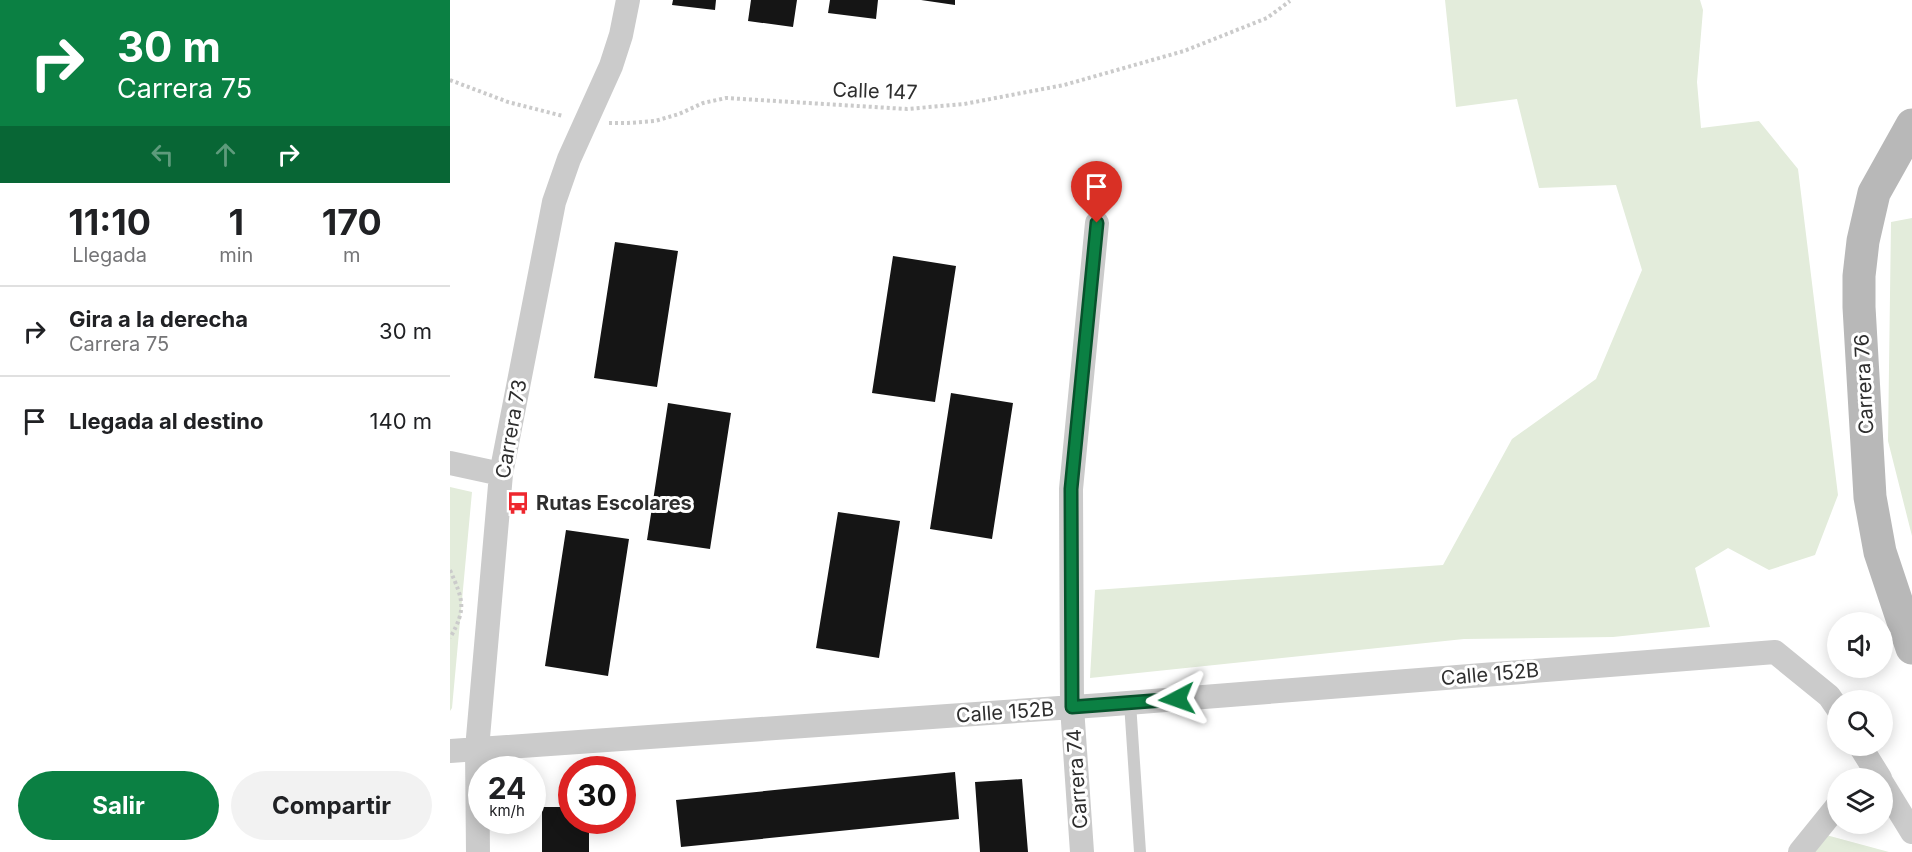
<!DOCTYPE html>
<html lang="es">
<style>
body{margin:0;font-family:Inter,sans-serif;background:#f2f2f2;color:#202124;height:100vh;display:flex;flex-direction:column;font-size:22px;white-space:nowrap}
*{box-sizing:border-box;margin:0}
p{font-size:20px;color:#757577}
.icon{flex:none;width:33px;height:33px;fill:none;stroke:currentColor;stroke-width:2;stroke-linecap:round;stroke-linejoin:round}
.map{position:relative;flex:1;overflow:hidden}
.drawer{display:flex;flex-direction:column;background:#fff;width:450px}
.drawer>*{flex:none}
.banner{background:#0b8043;color:#fff;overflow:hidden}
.buttons{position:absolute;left:1377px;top:612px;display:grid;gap:12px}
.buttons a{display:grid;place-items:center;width:66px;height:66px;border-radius:50%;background:#fff;box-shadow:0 3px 15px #0003;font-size:30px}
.speed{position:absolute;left:18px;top:756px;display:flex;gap:12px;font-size:30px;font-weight:700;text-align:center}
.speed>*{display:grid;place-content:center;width:78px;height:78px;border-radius:50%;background:#fff;box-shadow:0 3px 15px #0003;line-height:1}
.speed small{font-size:15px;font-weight:400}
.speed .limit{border:9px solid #d22;background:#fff;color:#111}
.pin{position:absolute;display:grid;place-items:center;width:51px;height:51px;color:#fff;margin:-62px -26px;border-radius:50% 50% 50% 0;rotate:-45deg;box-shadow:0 0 6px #0007}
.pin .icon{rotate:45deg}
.me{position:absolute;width:66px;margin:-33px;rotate:266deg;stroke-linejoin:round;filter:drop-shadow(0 0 4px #0008)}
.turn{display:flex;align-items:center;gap:21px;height:126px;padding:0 18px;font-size:27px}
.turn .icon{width:78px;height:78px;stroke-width:2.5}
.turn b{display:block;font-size:42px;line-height:51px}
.lanes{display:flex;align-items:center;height:57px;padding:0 18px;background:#0003;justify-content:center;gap:30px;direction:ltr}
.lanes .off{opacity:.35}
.eta{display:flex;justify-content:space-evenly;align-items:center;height:102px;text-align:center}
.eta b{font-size:36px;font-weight:700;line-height:42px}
.button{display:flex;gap:12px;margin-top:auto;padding:12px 18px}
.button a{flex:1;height:69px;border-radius:36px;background:#0b8043;color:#fff;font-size:24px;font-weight:700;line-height:69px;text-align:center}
.button a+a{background:#f2f2f2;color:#202124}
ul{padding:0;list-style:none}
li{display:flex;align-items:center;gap:18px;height:90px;padding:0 18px;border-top:2px solid #e0e0e0}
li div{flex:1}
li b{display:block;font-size:22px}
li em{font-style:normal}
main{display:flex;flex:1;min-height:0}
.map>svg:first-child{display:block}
</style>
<main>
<section class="drawer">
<div class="banner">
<div class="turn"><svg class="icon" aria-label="right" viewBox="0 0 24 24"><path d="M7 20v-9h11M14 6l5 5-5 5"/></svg><div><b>30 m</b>Carrera 75</div></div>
<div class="lanes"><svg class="icon off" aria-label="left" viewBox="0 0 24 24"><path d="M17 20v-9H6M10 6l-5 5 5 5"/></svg><svg class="icon off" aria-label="ahead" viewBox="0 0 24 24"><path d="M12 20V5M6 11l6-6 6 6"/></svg><svg class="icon" aria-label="right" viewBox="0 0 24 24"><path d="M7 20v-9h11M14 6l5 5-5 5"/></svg></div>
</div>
<div class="eta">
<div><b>11:10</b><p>Llegada</p></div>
<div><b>1</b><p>min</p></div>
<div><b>170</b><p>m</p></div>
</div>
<ul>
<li><svg class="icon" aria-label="right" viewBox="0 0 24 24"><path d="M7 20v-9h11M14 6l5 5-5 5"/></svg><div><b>Gira a la derecha</b><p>Carrera 75</p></div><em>30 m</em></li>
<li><svg class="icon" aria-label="arrive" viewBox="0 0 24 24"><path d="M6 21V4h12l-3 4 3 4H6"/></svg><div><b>Llegada al destino</b></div><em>140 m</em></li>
</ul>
<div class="button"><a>Salir</a><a>Compartir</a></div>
</section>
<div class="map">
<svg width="1462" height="852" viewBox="0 0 1462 852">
<rect width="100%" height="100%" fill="#fff"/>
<path fill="#e3ecdb" d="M995,0h255l3,10 -6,72 4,46 58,-7 39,48 40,326 -23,60 -46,15 -41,-22 -33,20 15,59 -97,10 -149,2 -374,39 5,-88 348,-25 69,-126 84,-60 46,-109 -26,-85 -77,3 -22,-89 -61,8z
M1462,218v318l-24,-95 3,-219z
M0,487l22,5 -20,216 -2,3z
M1365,832l74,20h-85z"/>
<path fill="#151515" d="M223,0h43l-1,10 -43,-5z
M301,0h46l-4,27 -45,-6z
M380,0h48l-2,19 -48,-6z
M471,0h34v5z
M165,242l63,9 -21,136 -63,-9z
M443,256l63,10 -21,136 -63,-9z
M501,393l62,10 -21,136 -62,-10z
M218,403l63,10 -21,136 -63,-9z
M388,512l62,9 -21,137 -63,-10z
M116,530l63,9 -21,137 -63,-10z
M505,772l4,47 -278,28 -5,-47z
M572,779l6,73h-48l-5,-70z
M92,807h30v13h17v32h-47z"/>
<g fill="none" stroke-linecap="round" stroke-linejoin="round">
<path stroke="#cbcbcb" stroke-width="4" stroke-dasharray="3 3" stroke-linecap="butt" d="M0,80l58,22 55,14
M159,123h19l27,-2 24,-7 24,-11 23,-5 181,11 57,-5 100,-19 120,-34 83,-33 23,-17
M0,570c13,30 17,38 0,68"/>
<path stroke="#cbcbcb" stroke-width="12" d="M680,703l10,149"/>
<path stroke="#cbcbcb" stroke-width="24" d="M0,463l51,11
M1410,746l20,32
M0,751l652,-46 673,-53 54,44 9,13
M1432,783l30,49
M28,852l-1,-103 24,-275 53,-272 15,-43 42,-93 10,-31 7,-35
M632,852l-10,-145 -1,-218 26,-266
M1350,852l38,-47"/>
<path stroke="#b8b8b8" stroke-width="33" d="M1462,125l-38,68 -11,48 -4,35v31l11,190 10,55 32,96"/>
</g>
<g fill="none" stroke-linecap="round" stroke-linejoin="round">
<g stroke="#07532c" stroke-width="15">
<path id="route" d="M647,223l-26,266 1,218 105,-8"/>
</g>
<use href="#route" stroke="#0b8043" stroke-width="10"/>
</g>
<defs>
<g id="bus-bare" transform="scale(1.8)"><path d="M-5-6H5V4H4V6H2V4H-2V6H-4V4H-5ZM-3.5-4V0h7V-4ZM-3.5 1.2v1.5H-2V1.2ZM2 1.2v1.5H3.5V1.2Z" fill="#ee272e" stroke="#fff" stroke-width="2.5" paint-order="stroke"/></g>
</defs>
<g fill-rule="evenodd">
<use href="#bus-bare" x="68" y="503"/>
</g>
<g text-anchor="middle" stroke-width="6" stroke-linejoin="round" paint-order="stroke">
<g font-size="20" fill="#2e2e2e" stroke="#fff">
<text transform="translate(425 91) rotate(2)" y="7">Calle 147</text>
<text transform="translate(1414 384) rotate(-93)" y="7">Carrera 76</text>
<text transform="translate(61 429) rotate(-80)" y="7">Carrera 73</text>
<text transform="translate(1040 674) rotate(-5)" y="7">Calle 152B</text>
<text transform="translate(555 712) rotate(-4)" y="7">Calle 152B</text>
<text transform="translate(627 779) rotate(-94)" y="7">Carrera 74</text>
</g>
<g font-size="20" font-weight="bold" fill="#2e2e2e" stroke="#fff" text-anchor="start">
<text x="86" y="510">Rutas Escolares</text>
</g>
</g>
</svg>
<div class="buttons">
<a><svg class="icon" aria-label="sound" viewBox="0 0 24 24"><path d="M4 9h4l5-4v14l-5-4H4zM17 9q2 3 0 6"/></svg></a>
<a><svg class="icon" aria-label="search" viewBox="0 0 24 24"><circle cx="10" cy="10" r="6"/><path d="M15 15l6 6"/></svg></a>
<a><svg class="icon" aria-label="layers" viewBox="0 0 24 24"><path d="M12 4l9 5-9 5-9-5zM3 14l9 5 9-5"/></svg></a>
</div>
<div class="speed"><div>24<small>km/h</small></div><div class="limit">30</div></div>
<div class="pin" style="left:647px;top:223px;background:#d93025"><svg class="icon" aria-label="arrive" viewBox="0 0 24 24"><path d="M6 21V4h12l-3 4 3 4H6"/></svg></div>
<svg class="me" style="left:727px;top:699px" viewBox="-20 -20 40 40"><path d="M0-17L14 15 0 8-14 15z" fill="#0b8043" stroke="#fff" stroke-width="4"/></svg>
</div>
</main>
